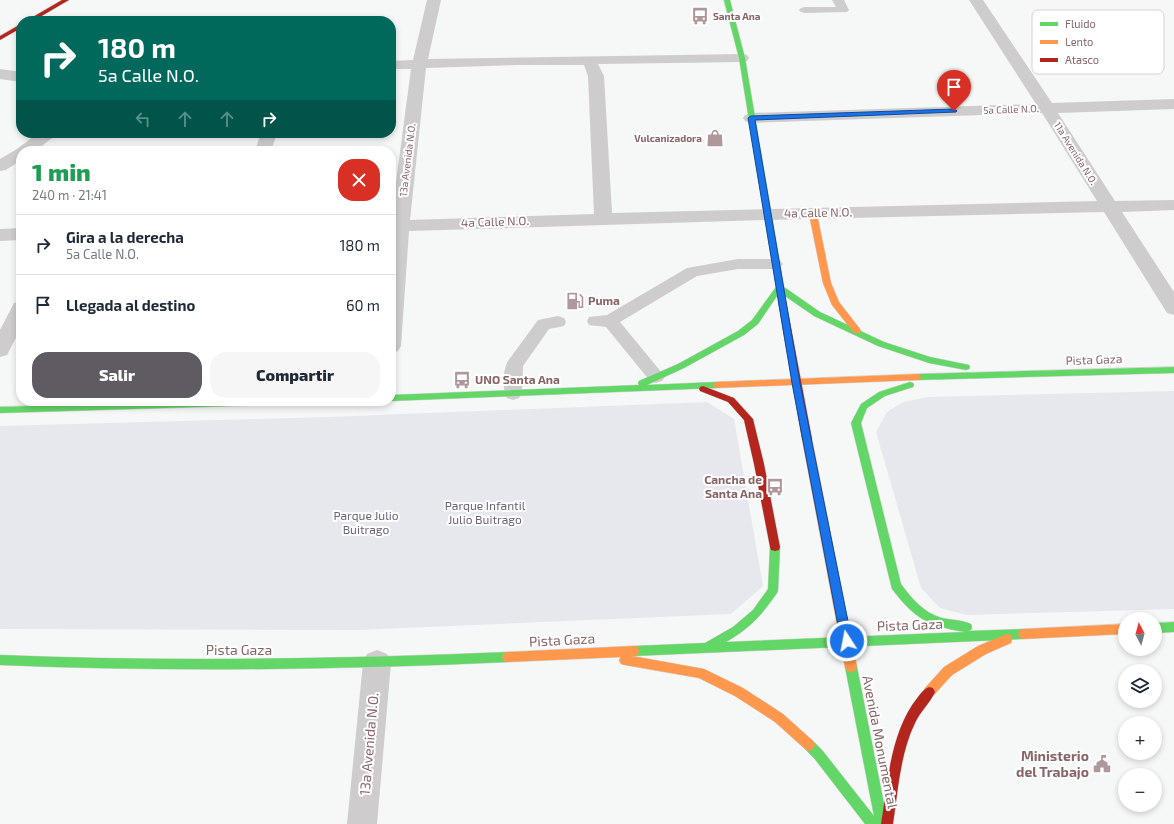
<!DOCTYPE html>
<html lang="es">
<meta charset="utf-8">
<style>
body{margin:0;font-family:"Exo 2",sans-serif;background:#f6f6f7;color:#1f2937;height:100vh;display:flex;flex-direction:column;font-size:15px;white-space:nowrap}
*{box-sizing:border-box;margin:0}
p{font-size:13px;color:#747a83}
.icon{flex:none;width:22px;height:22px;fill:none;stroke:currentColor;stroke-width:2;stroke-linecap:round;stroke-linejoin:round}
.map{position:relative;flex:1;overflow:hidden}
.side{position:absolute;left:16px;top:146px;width:380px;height:260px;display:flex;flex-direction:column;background:#fff;border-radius:16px;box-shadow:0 2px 6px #0003}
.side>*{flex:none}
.hud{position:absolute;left:16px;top:16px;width:380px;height:122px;border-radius:16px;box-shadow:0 2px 6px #0003;background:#00695c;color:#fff;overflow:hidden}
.needle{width:26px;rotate:354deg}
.fabs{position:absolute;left:1118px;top:612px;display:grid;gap:8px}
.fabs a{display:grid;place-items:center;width:44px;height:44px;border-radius:50%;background:#fff;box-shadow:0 2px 6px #0003;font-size:20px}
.pin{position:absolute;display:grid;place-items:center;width:34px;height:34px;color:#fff;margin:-41px -17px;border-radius:50% 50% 50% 0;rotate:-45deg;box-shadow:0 0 4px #0007}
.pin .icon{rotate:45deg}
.me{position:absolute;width:44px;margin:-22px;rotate:349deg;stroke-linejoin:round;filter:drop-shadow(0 0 3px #0008)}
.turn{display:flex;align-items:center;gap:14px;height:84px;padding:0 16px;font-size:18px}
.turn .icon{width:52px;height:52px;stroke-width:2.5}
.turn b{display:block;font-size:28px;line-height:34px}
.lanes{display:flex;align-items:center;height:38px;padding:0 16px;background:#0003;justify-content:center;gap:20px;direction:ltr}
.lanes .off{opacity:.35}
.round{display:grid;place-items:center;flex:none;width:42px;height:42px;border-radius:16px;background:#f6f6f7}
.summary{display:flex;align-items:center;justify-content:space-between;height:68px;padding:0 16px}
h1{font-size:24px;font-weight:800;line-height:30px;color:#1e9e55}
.action{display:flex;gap:8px;margin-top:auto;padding:8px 16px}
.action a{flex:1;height:46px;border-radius:16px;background:#605b63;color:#fff;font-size:16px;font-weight:800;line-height:46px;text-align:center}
.action a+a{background:#f6f6f7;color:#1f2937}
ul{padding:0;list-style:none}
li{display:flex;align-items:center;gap:12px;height:60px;padding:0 16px;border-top:1px solid #e0e1e3}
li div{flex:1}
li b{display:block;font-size:15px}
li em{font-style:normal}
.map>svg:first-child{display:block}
</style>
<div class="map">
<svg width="1174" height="824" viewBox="0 0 1174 824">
<rect width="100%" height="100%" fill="#f6f7f7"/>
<path fill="#e7e8ed" d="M1174,391v218l-207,6 -27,-7 -19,-20 -45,-156 11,-20 16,-10 25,-5z
M707,402l27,17 29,167 -32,28 -373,16 -358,-1v-203l328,-9z"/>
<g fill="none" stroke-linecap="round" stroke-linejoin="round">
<g stroke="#d5d3d3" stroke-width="1">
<path id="fast" d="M724,0h6l15,58 39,229 36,25 64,30 46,15 39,8 1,2 -1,2 -3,1 -37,-7 -51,-17 -64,-30 -29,-20v7h-6l-2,-7 -19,28 -14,11 -60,33 -37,17 69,-3 4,3 -4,3 -325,13h-1l1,-6 248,-10 -1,-2 1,-2 39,-17 60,-33 14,-11 24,-33 -37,-229z
M1174,367v6l-256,7 -4,-3 4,-3z
M910,382l3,1 1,2 -1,2 -28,9 -18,12 -6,15 40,161c11,15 23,29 41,34 10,2 20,2 29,6l1,3 -1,3 -3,1 55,-2 4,2 1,3 -1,3 -4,2 -389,17 -4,-1 -1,-4 1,-4 4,-1 71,-3 28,-16 20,-17 15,-21 2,-42 1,-3 4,-1 4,1 1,3 -2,43 -1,3c-17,24 -26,34 -51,49l239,-10c-37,-6 -50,-13 -73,-43l-41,-166 10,-19 18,-12z
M190,401h116l-4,3 -302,9v-6z
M1174,622v10l-19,1v-10z
M508,652l4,1 2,4 -2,4 -4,1c-169,8 -338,10 -508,3v-10c170,7 339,4 508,-3z
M851,662l4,1 2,4 31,157h-23l-51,-66 -9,-9 -2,-4 2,-4 4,-2 4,2 9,9 52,66 -29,-149 2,-4z"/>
</g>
<g stroke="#d5d3d3" stroke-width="1">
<path id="slow" d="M810,212h3l4,2 14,69 8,19 21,27 1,2 -1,2h-6l-22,-28 -9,-22 -14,-69z
M918,374l4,3 -4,3 -202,8 -4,-3 4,-3z
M807,435l3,1 2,3 45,228 -2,4 -4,1 -4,-1 -2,-4 -43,-228 2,-3z
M1125,624v10l-102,5 -4,-2 -1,-3 1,-3 4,-2z
M1007,634l4,1 1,4 -1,4 -25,11 -34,21 -19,21 -4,1 -4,-1 -2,-4 2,-4 19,-21 34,-21z
M634,646l4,1 1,4 -1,4 -6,1 72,13 39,19 40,26 30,27 2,4 -2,4 -4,2 -4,-2 -30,-27 -40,-26 -36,-18 -74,-13 -4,-1 -2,-4 2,-3 -113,5 -4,-1 -2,-4 2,-4 4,-1z"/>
</g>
<g stroke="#d5d3d3" stroke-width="1">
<path id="jam" d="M62,0h7l-36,21h-7z
M21,24v4l-21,12v-4z
M782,298l4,3 26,138 -2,3h-6l-2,-3 -24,-138z
M703,386l31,12 19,21 11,45 16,83 -1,3 -4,1 -4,-1 -1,-3 -16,-83 -10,-44 -16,-18 -28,-11 -1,-2 1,-2z
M929,687l4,1 2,4c-5,11 -15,20 -20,31 -15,31 -17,68 -22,101h-12c7,-42 9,-92 37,-127 3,-4 6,-8 11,-10z"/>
</g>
<path fill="#cecccc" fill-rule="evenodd" d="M832,0h12l5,10 -2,2 -42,1 -4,-1 -2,-2 2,-2 4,-1h31z
M738,259h37l5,1 3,4 -3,4 -5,1h-37l-41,7 -77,46 42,51 3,4 -3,4 -6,2 -6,-2 -44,-54 -17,-2 -2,-4 2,-4 18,-2 80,-47z
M558,316l6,2 2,4 -2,4 -15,3 -26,37 -1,27 -3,5 -6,2 -6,-2c-5,-9 -4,-29 1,-37l30,-41z"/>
<path fill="#cecccc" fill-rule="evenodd" d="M427,0h14l-13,59 314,-5 5,1 2,3 -2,3 -5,1 -144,2 6,12 8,137 485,-12 -55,-88 -291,10 -6,-2 -2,-3 2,-3 6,-2 285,-9 -67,-104h14l69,103 122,-4v10l-116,4 57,88 59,-1v10l-52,2 52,80v23l-7,-2 -63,-101 -337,8 -358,11 -8,115 -3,5 -7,2v-133l20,-151h-20v-8l22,-1zM516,65h68l4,11 6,138 -184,6 16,-152z
M0,69l21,3v10l-21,-3z
M38,133h19l-2,3 -20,15h-14v9l-15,10 -6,1v-12l17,-10z
M261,133h16l-6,18h-16z
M21,228v12l-21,1v-12z
M21,301v27l-14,27 -7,2v-27l14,-27z
M377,650l10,4 4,9 -14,161h-30l16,-161 4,-9z"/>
<use href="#fast" fill="#63d668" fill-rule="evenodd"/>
<use href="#slow" fill="#ff974d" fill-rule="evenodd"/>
<use href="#jam" fill="#b3261e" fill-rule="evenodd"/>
</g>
<path fill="#1a73e8" stroke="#114b97" d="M954,109l3,2 -1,1 -201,8 45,263 52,258 -2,4 -3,1 -4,-1 -2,-4 -49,-258 -44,-265 3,-2z"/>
<defs>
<g id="bus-bare" transform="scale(1.38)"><path d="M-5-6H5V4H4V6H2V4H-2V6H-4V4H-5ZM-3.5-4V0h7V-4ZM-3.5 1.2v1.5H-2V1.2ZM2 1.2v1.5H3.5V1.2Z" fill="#af9899" stroke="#fff" stroke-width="2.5" paint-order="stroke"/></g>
<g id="shop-bare" transform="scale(1.38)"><path d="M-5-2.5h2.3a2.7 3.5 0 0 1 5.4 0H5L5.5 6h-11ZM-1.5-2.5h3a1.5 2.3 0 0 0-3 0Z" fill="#af9899" stroke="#fff" stroke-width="2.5" paint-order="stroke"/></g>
<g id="fuel-bare" transform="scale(1.38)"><path d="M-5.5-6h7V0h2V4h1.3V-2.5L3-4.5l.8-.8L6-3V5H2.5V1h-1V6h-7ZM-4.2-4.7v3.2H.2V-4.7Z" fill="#af9899" stroke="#fff" stroke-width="2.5" paint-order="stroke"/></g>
<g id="civic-bare" transform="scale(1.38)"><path d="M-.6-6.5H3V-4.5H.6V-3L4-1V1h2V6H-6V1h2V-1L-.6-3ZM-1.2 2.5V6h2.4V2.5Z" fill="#af9899" stroke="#fff" stroke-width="2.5" paint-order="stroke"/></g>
</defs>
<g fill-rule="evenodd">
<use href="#bus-bare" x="700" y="16"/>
<use href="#shop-bare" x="715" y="138"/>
<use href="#fuel-bare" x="575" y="301"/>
<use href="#bus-bare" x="462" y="380"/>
<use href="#bus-bare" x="775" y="487"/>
<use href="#civic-bare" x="1102" y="764"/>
</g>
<g text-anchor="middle" stroke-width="4" stroke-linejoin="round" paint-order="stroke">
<g font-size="10" font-weight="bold" fill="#896567" stroke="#fff" text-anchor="start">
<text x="713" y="20">Santa Ana</text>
<text x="702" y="142" text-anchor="end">Vulcanizadora</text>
</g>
<g font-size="10" fill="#896567" stroke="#fff">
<text transform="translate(1011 109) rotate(-2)" y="4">5a Calle N.O.</text>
<text transform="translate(1076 153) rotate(58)" y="4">11a Avenida N.O.</text>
<text transform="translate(407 160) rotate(-83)" y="4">13a Avenida N.O.</text>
</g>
<g font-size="12" fill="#896567" stroke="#fff">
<text transform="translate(818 213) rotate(-1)" y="4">4a Calle N.O.</text>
<text transform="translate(495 222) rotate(-2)" y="4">4a Calle N.O.</text>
<text transform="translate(1094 360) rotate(-2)" y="4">Pista Gaza</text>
</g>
<g font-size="12" font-weight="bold" fill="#896567" stroke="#fff" text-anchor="start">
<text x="588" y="305">Puma</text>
<text x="475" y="384">UNO Santa Ana</text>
<text x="762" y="484" text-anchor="end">Cancha de<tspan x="762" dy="14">Santa Ana</tspan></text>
</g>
<g font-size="12" fill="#6c647f" stroke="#fff">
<text x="485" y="510">Parque Infantil<tspan x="485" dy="14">Julio Buitrago</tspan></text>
<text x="366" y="520">Parque Julio<tspan x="366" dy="14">Buitrago</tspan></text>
</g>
<g font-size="14" fill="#896567" stroke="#fff">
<text transform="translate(910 625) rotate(-2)" y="5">Pista Gaza</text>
<text transform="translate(562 640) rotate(-3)" y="5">Pista Gaza</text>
<text x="239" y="655">Pista Gaza</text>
<text transform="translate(880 742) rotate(79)" y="5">Avenida Monumental</text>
<text transform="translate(369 744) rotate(-85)" y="5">13a Avenida N.O.</text>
</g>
<g font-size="14" font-weight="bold" fill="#896567" stroke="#fff" text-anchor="end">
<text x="1089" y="761">Ministerio<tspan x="1089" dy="16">del Trabajo</tspan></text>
</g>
</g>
<rect x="1032" y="10" width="132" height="64" rx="6" fill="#fff" stroke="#dcd1d1" stroke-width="1"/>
<rect x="1040" y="22" width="18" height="4" fill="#63d668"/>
<rect x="1040" y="40" width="18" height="4" fill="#ff974d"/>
<rect x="1040" y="58" width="18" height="4" fill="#b3261e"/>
<g font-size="11" fill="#896567">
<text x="1065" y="28">Fluido</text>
<text x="1065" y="46">Lento</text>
<text x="1065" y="64">Atasco</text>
</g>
</svg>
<div class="fabs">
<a><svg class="needle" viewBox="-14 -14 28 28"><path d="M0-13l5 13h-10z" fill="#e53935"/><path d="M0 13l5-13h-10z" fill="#747a83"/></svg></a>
<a><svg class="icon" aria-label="layers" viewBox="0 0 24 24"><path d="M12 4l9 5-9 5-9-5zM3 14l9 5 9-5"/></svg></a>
<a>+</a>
<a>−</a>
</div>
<div class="pin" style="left:954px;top:111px;background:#d93025"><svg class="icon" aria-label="arrive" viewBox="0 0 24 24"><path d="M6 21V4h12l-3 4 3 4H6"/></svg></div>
<svg class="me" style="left:847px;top:641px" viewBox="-20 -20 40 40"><circle r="17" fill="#1a73e8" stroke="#fff" stroke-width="3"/><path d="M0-11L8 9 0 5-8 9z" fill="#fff"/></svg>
<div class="hud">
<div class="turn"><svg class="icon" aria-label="right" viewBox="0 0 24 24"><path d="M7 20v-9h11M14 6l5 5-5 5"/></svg><div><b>180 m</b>5a Calle N.O.</div></div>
<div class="lanes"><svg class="icon off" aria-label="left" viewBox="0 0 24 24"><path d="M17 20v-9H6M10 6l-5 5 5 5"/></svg><svg class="icon off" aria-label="ahead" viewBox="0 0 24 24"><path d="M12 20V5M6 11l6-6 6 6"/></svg><svg class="icon off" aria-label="ahead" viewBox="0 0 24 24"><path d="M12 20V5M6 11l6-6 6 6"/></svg><svg class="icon" aria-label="right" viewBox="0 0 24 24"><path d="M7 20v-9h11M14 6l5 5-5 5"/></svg></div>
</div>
<section class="side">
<div class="summary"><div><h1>1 min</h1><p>240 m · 21:41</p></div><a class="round" style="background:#d93025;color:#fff"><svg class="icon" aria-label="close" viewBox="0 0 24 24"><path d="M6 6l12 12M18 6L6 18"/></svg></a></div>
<ul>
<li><svg class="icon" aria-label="right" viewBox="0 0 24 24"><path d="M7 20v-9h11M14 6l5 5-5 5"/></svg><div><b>Gira a la derecha</b><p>5a Calle N.O.</p></div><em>180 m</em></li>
<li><svg class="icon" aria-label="arrive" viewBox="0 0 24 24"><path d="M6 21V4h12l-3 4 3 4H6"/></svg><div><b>Llegada al destino</b></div><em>60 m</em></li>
</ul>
<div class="action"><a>Salir</a><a>Compartir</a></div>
</section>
</div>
